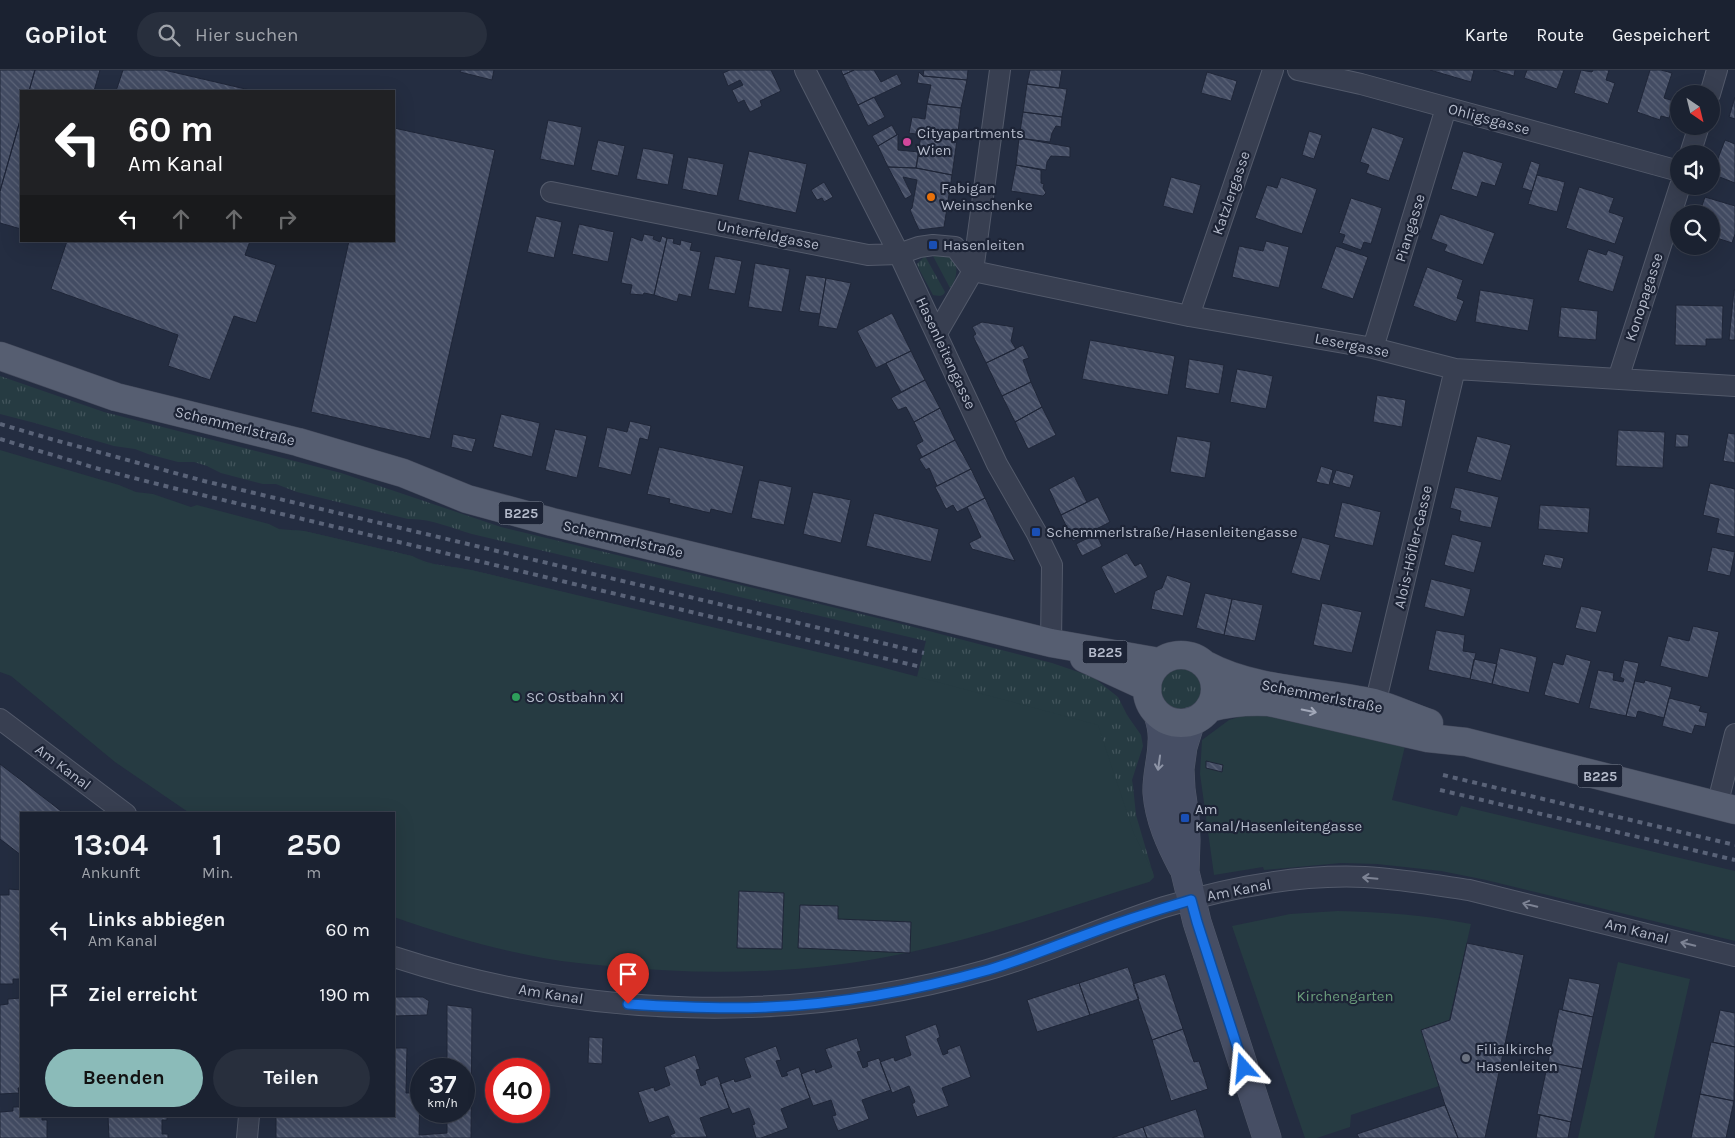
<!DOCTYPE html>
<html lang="de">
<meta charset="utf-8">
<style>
body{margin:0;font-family:Karla,sans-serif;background:#282f3d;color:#f1f3f6;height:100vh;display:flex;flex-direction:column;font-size:19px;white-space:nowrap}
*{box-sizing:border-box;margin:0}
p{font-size:16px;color:#a0a4ab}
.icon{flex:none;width:28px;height:28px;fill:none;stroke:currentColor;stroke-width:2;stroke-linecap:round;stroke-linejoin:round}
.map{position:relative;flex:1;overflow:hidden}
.side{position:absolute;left:20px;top:742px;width:375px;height:305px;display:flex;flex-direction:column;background:#1b2231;border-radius:0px;box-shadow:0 5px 20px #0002,0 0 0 1px #393f4d}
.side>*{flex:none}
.banner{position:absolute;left:20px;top:20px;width:375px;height:152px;border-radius:0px;box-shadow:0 5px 20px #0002,0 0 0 1px #393f4d;background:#202124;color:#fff;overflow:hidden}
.needle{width:32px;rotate:145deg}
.fabs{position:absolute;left:1670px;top:15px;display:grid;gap:10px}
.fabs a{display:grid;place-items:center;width:50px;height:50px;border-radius:50%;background:#1b2231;box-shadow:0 5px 20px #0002,0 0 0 1px #393f4d;font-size:25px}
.speed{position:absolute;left:410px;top:988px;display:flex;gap:10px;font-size:25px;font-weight:700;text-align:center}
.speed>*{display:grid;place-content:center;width:65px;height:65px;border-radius:50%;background:#1b2231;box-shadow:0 5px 20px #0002,0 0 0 1px #393f4d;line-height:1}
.speed small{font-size:12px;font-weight:400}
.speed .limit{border:8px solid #d22;background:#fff;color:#111}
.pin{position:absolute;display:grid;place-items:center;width:42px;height:42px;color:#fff;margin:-51px -21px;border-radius:50% 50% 50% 0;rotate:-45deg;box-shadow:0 0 5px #0007}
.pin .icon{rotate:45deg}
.me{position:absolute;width:55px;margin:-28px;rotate:342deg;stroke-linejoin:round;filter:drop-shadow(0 0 4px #0008)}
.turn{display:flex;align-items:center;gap:18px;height:105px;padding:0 25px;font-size:22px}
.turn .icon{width:65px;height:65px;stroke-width:2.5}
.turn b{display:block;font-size:35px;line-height:42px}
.lanes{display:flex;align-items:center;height:48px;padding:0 25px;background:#0003;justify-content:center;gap:25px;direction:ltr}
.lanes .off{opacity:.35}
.eta{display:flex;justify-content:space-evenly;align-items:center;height:85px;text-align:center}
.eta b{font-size:30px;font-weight:700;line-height:35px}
.button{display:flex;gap:10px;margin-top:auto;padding:10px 25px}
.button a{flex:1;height:58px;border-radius:30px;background:#8bbbb9;color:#111;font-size:20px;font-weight:700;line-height:58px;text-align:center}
.button a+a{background:#282f3d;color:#f1f3f6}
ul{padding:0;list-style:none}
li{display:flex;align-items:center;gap:15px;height:65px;padding:0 25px}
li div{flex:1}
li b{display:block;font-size:19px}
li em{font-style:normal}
header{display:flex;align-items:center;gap:30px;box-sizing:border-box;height:70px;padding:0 25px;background:#1b2231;border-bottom:1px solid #393f4d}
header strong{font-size:24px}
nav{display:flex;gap:28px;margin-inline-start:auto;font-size:18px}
.search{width:350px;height:45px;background:#282f3d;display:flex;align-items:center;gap:12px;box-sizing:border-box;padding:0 18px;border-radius:28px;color:#a0a4ab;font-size:19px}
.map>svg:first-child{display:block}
</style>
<header>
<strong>GoPilot</strong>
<div class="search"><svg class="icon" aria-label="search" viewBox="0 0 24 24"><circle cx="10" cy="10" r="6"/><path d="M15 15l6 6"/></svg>Hier suchen</div>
<nav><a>Karte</a><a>Route</a><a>Gespeichert</a></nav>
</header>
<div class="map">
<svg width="1735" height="1068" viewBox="0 0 1735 1068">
<defs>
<pattern id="grass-tufts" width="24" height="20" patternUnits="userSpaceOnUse" patternTransform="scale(1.25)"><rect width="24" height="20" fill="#263b42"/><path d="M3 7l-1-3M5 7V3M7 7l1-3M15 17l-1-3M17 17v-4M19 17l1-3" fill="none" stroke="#43555c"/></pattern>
<pattern id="building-back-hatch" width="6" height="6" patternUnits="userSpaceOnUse" patternTransform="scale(1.25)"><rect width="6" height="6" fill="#434c63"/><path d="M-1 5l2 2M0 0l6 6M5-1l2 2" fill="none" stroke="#5c6478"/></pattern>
</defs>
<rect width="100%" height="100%" fill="#242d41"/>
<path fill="url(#grass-tufts)" d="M936,184h10l10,9c1,11 0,17 -6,25l-17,-32z
M925,186l20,36c-2,5 -7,4 -12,3l-14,-26 -2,-5z
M0,306l104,36 237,61 160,54 397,96 154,40 41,14 25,20 9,18 14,20 2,11 -11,34 1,6 3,29 18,62 -5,5 -464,-249 -393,-103 12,1 108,25c22,11 36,9 59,14l446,107 9,-36 -454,-107c-21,-6 -42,-16 -64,-15l-111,-27 -21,-8h-13l-42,-11 -14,-7 -13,-4h-16l-30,-8 -13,-5 -21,-3 -79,-23 -35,-9z
M1158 619a23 23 0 1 1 46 0a23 23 0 1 1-46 0Z"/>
<path fill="#263b42" d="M0,380l119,35 17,7 17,2 38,13 6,-2 72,19 10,5 25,2 108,25 14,7 45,7 410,97 217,58 36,109 19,38 1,5 -5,5c-79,24 -157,53 -238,70 -99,22 -202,24 -302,14 -22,-2 -44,-4 -66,-8 -50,-9 -101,-24 -149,-41v-103h-203l-76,-52 -104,-86 -11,-4z
M1250,639l156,33 -14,58 65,16 4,-10 274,65v70l-249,-61 -45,-9 -64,-7 -36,-1 -77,7 -1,-3 -49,8 -14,-101 2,-34 27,-20 10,-3z
M1338,841c45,1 88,4 133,13l-22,96 -27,10 17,56 -88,29 -1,12 -33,11h-12l-73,-212 58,-12z
M1618,892l72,17 -36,159h-76z"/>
<path fill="url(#building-back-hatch)" stroke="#1f2638" d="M0,0h35l-6,21h-8v26l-21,74z
M35,0h65l-6,21h-65z
M123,0h41l90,21h-138z
M461,0h33l-2,10 -32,-8z
M730,0h41l10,21 -21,10 2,5 -12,6 -6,-12 -6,3 -6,-13 11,-5 -3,-5 -12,6 -5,-13z
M841,0h13l-11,5z
M854,0h20l7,12 16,-8 5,10 -44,21 -15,-30z
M924,0h44l-1,10 -44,-4z
M1030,0h32l-3,18 -32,-4z
M1430,0h44l-3,12z
M1493,0h22l-1,6z
M1527,0h37l-7,19 -33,-11z
M1581,0l11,2 1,-2h16l-3,10 9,3 -7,21 -34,-11z
M1650,0h11l11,3 -8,25 10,3 -5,17 -8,-2 -1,4 -23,-8z
M919,2l4,4 44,4 -6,28 -34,-4 4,-19 -14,-2z
M1207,2l30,9 -6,20 -30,-8z
M1027,14l40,5 -5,28 -39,-5z
M874,27l11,20 -17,9 -10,-21z
M1735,27v22l-6,-2z
M927,34l34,4 -4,32 -48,-7 3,-16 13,2z
M1023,42l39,5 -1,10 -5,-1 -4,7 -2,9 -31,-4z
M21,47v112l-21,-6v-32z
M548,50l34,7 -8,39 -34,-7z
M892,55l5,10 -19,11 -6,-10z
M1372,57l32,11 -15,43 -23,-8 3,-8 -9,-3z
M394,58l101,22 -65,289 -119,-27 38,-171h45z
M1309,61l13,4 -8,24 -12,-4z
M898,64v16l21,2 -3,16 -28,-1 -10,-21z
M921,65l36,5 -5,35 -36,-7z
M1019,68l51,9v10l-19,-1 -4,6 -1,8 -30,-5z
M598,70l27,6 -7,30 -27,-6z
M1725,70l10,4v39l-23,-9z
M643,78l31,6 -6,31 -32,-6z
M749,81l58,13 -11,49 -58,-13z
M1463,81l40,12 -8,23 -13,-4 -5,15 -26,-8z
M688,87l36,7 -7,32 -35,-7z
M1531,91l9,3 -8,27 -10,-3z
M1016,95l25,5v13l3,1 -1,4 3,5 -3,3 -32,-5z
M888,97l28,1 36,7 -8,52 -25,3 -9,-20 2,-2 5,-28 -14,-3 9,18 -7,4z
M1537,105l28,7 -8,30 -29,-8z
M1171,107l30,8 -8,29 -30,-8z
M1281,107l36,12 -15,45 -47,-16 12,-33 10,3z
M824,112l9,15 -9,5 -2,-4 -5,2 -6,-10z
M1579,117l35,11 -5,14 15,5 -9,27 -49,-16z
M1705,127l30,9v28l-3,9 -21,-7v-22h-12z
M1351,128l31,10 -11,36 -7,-2 -3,8 -19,-7 3,-8 -6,-2z
M1440,144l55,19 -12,32 -39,-14 3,-6 -16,-6z
M536,146l26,6 -8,36 -27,-6z
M579,154l35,8 -6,30 -36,-8z
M644,164l10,2 -1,3 7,3 2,-6 5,2 -13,57 -10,-2 -1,2 -13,-1 2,-9 -11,-2 10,-46 11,4z
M667,168l7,1 -1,4 7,2 1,-5 11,3 -2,7 11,2 -10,45 -12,-3 -2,8 -23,-7z
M67,171h183l-5,14 31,10 -20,58 -22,-7 -24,64 -42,-14 10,-31 -127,-46z
M1266,171l23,6 -10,41 -47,-11 7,-31 24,5z
M1336,176l32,11 -15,42 -32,-11z
M1588,179l18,6 2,-5 16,6 -11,36 -35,-11z
M715,186l27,5 -7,33 -27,-5z
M755,193l35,6 -8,43 -34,-5z
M1427,197l36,13 -6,18 7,3 -8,21 -43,-16z
M806,205l20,3 -6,36 -21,-3z
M826,208l25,5 -14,46 -19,-3z
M1480,220l54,9 -6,32 -53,-9z
M1734,220h1v50h-6z
M1676,235l47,1 -1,33h-16v7l-31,-1z
M1561,237l37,4 -2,29 -38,-3z
M892,243l19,38 -35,17 -19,-37z
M982,252l32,5 -3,14 5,8 -30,14 -13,-27 3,-2 -4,-7z
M1090,270l85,16 -7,39 -86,-16z
M1023,275l6,13 -6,2 8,22 -29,14 -16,-33z
M911,281l14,29 -24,12 -15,-29z
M1189,289l35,6 -5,29 -34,-6z
M1237,299l36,7 -7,33 -36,-7z
M925,310l15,28 -26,14 -8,-15 -8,3 -7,-12z
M1031,312l11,25 -27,15 -13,-26z
M1377,325l29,5 -4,27 -29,-5z
M1042,337l14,28 -28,14 -13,-27z
M940,338l15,32 -33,17 -6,-12 7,-4 -9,-19z
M501,344l39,9 -8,34 -39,-10z
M630,351l21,5 -3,14 -8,-2 -9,37 -33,-8 9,-40 20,5z
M555,359l32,7 -10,42 -32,-8z
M1618,360l47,2 -2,36 -47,-2z
M1728,363l7,1v29l-12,-2z
M453,364l23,5 -4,13 -21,-5z
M1676,364l13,1 -1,12h-13z
M1177,366l34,6 -6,36 -35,-6z
M1477,366l34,9 -10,36 -34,-9z
M955,370l16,29 -34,17 -8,-18 -3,2 -7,-11z
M659,377l85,19 -12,48 -21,-5 -1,4 -41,-10 1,-4 -23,-5z
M1321,396l12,4 -4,15 -13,-3z
M971,399l14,29 -28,14 -4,-7 -7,4 -11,-22z
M1336,400l18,5 -4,13 -18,-5z
M1074,406l13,26 -26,13 -12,-26z
M759,410l33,7 -8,38 -33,-7z
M1710,413l25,6v48l-19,-4 3,-14 -16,-4z
M1455,417l44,10 -8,31 -32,-7 2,-10 -11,-3z
M813,422l38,8 -10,43 -38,-9z
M1098,427l12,25 -37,19 -12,-26z
M985,428l30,63 -43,-12 -3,-6 12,-6 -14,-30z
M1342,432l39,10 -8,34 -39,-9z
M1540,435l50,3 -2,25 -50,-4z
M874,443l65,16 -8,33 -65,-16z
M1096,464l6,12 -20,10 -6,-12z
M1452,464l30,8 -8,31 -30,-8z
M1302,467l28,8 -10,36 -29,-8z
M1712,477l23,5 -5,24 -23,-5z
M1127,483l8,13 6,-3 7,14 -33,17 -14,-27z
M1545,484l19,4 -3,11 -19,-4z
M1167,505l24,8 -8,33 -32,-7 4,-18 7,-3z
M1431,509l40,10 -7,28 -40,-10z
M1205,523l27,6 -8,36 -28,-7z
M1232,529l31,6 -8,36 -31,-6z
M1322,533l40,9 -10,41 -39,-8z
M1581,536l21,5 -6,22 -21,-5z
M1693,556l26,6 -11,46 -48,-12 8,-30 21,5z
M1436,560l29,5 -2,16 13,2 -6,26 -42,-9z
M1500,578l37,9 -8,36 -37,-9z
M1566,584l25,7 -12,43 -35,-9 9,-33 10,3z
M1474,589l23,5 -5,20 -22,-5z
M1624,590l15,3 -13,53 -37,-8 9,-38 16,3 -1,7 10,2 1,-3 -4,-2z
M1645,610l27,7 -8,31 -26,-7 -2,7 -10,-2 9,-35 9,2z
M1669,628l32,8 -2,5 9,2 -3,14 -10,-2 -3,9 -30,-8z
M1206,691l17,4 -1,7 -16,-4z
M0,694l61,47v3h-40v41l-21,-16z
M9,819l12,1v89h-8v5h-13v-89h9z
M739,821l45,2 -2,56 -45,-1z
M800,835l38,1v13l73,3 -1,31 -112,-5z
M1467,873l57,12 -39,183h-27l-13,-33 -24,-75 29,-10z
M1128,897l11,32 -49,16 -11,-32z
M1165,904l18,55 -31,11 -19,-56z
M1569,908l31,6 -7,33 -31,-7z
M1079,913l11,32 -53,17 -10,-32z
M394,927h29l6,4 -2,14 -33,1z
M21,928v90h-3l1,5 -19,1v-89l8,-1v-5z
M447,935l25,3 -1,130h-195v-22h118v-68h13l-1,45h14l-1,42 28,-2v-22h17v-42h-17z
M1559,939l34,8 -11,52 -34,-7z
M1720,940l15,3v34l-22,-5z
M936,954l4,13 -3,2 6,16 5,-2 -1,-3 13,-5 11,32 -29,11 7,18 -32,11 -5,-13 3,-2 -6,-16 -17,7 -12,-31 14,-5 1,4 16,-6 -6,-19z
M1183,959l11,33 5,-1 9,28 -37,12 -19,-61z
M589,967l14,1 -1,26 -14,-1z
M857,968l4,13 -4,1 6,16 5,-2 -1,-4 12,-4 12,32 -29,10 7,19 -31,12 -6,-15 4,-1 -5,-15 -18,6 -12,-32 14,-5 1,4 16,-6 -7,-18z
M1711,972l24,5 -1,54 -34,-7z
M776,976l5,14 -5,1 6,16 6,-2 -2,-3 13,-5 11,31 -29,11 7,19 -27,10h-5l-4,-13 3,-1 -6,-16 -17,6 -12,-30 14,-5 1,3 16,-5 -7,-19z
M695,985l5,14 -4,1 5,16 5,-2 -1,-3 13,-5 11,32 -29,10 7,19 -35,1 -2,-3 5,-2 -7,-17 -19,7 -11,-31 16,-5 1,4 15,-6 -6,-18z
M1548,992l34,7 -11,53 -34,-8z
M1700,1024l34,7 -8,37h-35z
M1445,1035l13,33h-99l-2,-4z
M13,1037h8v9h21v4h5v18h-47v-26l13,-1z
M1196,1039l9,29h-58l-4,-11z
M1540,1045l31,7 -3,16h-32z
M108,1046h59v4h-5v14h6v4h-59z
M1143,1057l4,11h-35z"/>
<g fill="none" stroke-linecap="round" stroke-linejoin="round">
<g stroke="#535a6b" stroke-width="22">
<path id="street" d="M805,0l94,184 98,210 39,68 16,33 -1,78
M1298,0l63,14 318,87
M1710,24l7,-24
M1690,84l9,-28
M551,122l317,63 31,-1 20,-7 14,-2 22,2 18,24
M973,201l216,45 184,32 82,21 280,17
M1189,246l84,-246
M937,263l36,-62 27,-201
M1373,278l73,-240
M1618,309l62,-193
M1372,647l83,-348
M0,649l126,95
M1717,736l18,-72
M394,887c191,62 400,68 593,13 60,-17 118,-44 177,-63 63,-19 135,-33 201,-30 35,2 70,8 104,13l266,66
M247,1068l2,-22"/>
</g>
<g stroke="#535a6b" stroke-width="29">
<path id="secondary" d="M1158,645c3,9 5,18 4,27 0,17 -6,34 -5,51 2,26 13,50 25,73
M1191,651l-8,26 -3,22 1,20 4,29 1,22 -1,32 12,50 70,216"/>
</g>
<g stroke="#42485a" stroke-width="29">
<path id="primary" d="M0,286l116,41 182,45 105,31 64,26 85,23 499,121 108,19
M1147 619a34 34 0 1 1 68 0a34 34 0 1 1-68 0Z
M1084,588l63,29
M1206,595c48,26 114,26 168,38 18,5 37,14 55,20
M1209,638c21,-6 39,-7 60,-6l159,36 38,4 269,68"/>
</g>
<use href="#street" stroke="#383f51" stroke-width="20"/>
<use href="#secondary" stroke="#464e64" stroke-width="28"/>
<use href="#primary" stroke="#565e71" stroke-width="28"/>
<path stroke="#5a6378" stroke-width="4" stroke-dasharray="5 5" stroke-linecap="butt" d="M0,354l51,15 153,42 720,172
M0,369l99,30 74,19 748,179
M1443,705l292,70
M1440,720l295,70"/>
</g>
<defs><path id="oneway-shaft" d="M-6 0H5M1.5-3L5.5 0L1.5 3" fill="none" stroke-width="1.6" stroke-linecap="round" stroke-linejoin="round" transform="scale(1.25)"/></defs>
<use stroke="#a2a8b9" href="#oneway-shaft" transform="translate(1309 641) rotate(12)"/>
<use stroke="#8e95a7" href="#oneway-shaft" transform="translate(1159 693) rotate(98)"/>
<g stroke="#7d8394">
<use href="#oneway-shaft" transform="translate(1370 808) rotate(-175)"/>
<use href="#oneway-shaft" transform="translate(1530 835) rotate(-166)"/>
<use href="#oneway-shaft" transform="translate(1688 874) rotate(-166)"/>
</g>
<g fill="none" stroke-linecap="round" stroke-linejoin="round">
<g stroke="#114b97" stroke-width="12">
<path id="route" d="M628,934c47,3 94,5 140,3 74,-3 149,-17 220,-37 30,-9 59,-21 89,-32 37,-14 76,-27 114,-38l6,22 47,146"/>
</g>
<use href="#route" stroke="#1a73e8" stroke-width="9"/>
</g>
<circle fill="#d1479c" stroke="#1d2436" stroke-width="2" cx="907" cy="72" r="5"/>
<circle fill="#e8710a" stroke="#1d2436" stroke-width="2" cx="931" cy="127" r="5"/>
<g fill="#1a4fb4" stroke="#1d2436" stroke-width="2">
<rect x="928" y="170" width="10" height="10" rx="2.5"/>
<rect x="1031" y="457" width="10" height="10" rx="2.5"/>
<rect x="1180" y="743" width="10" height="10" rx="2.5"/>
</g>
<circle fill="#2e9e5b" stroke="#1d2436" stroke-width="2" cx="516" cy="627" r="5"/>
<circle fill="#6b7280" stroke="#1d2436" stroke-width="2" cx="1466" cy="988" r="5"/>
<g text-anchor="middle" stroke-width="4.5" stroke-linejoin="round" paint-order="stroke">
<g fill="#1d2436" stroke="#878e9e" stroke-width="1">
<rect x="498.5" y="431.5" width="45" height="23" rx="4"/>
<rect x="1082.5" y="570.5" width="45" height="23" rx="4"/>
<rect x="1577.5" y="694.5" width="45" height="23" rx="4"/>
</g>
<g font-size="14" font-weight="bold" fill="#b5bbcb">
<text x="521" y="448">B225</text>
<text x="1105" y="587">B225</text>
<text x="1600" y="711">B225</text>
</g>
<g font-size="15" fill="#b5bbcb" stroke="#1d2436">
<text transform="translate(1489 49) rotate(15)" y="5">Ohligsgasse</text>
<text transform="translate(1231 123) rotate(-71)" y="5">Katzlergasse</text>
<text transform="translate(1410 158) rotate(-73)" y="5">Piangasse</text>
<text transform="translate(768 165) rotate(11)" y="5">Unterfeldgasse</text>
<text transform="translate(1644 227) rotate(-72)" y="5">Konopagasse</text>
<text transform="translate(1352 275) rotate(11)" y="5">Lesergasse</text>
<text transform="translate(946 283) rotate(65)" y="5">Hasenleitengasse</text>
<text transform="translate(235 356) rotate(14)" y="5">Schemmerlstraße</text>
<text transform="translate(623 469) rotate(13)" y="5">Schemmerlstraße</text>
<text transform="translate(1413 477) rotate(-77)" y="5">Alois-Höfler-Gasse</text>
<text transform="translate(1322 626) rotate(11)" y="5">Schemmerlstraße</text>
<text transform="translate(63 697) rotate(37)" y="5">Am Kanal</text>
<text transform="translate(1239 820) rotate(-11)" y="5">Am Kanal</text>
<text transform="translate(1637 861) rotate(14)" y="5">Am Kanal</text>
<text transform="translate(551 924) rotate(9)" y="5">Am Kanal</text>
</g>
<g font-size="15" fill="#b5bbcb" stroke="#1d2436" text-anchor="start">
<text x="917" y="68">Cityapartments<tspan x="917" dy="17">Wien</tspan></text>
<text x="941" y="123">Fabigan<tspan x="941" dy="17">Weinschenke</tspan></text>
<text x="943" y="180">Hasenleiten</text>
<text x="1046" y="467">Schemmerlstraße/Hasenleitengasse</text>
<text x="526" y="632">SC Ostbahn XI</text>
<text x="1195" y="744">Am<tspan x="1195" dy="17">Kanal/Hasenleitengasse</tspan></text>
<text x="1476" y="984">Filialkirche<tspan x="1476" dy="17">Hasenleiten</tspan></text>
</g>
<g font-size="15" fill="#6b9d7c" stroke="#1d2436">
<text x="1345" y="931">Kirchengarten</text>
</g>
</g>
</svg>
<div class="fabs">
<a><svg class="needle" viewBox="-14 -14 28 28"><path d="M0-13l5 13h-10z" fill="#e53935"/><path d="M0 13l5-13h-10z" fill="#a0a4ab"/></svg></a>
<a><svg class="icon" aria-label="sound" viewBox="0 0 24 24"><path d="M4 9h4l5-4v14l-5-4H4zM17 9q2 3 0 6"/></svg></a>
<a><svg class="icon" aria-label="search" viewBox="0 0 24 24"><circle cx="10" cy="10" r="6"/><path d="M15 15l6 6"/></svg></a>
</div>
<div class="speed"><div>37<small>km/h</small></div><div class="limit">40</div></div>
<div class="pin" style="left:628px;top:934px;background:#d93025"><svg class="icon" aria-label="arrive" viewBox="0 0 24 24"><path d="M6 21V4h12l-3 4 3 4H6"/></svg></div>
<svg class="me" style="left:1244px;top:998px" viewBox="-20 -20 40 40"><path d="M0-17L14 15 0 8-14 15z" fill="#1a73e8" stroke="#fff" stroke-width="4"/></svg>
<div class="banner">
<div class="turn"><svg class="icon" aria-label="left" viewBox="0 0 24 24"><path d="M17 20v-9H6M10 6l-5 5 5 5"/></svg><div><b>60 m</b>Am Kanal</div></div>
<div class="lanes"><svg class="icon" aria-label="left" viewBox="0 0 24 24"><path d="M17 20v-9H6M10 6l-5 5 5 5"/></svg><svg class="icon off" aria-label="ahead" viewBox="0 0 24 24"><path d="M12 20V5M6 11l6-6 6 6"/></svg><svg class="icon off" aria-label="ahead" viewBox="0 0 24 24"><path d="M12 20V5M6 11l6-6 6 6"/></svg><svg class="icon off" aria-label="right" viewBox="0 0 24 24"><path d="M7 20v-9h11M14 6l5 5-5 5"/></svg></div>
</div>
<section class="side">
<div class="eta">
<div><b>13:04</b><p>Ankunft</p></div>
<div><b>1</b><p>Min.</p></div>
<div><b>250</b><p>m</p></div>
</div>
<ul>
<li><svg class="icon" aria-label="left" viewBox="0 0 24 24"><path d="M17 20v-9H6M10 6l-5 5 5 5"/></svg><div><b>Links abbiegen</b><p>Am Kanal</p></div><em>60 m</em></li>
<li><svg class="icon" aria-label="arrive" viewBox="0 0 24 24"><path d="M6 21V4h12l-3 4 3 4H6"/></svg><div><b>Ziel erreicht</b></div><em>190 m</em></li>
</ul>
<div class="button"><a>Beenden</a><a>Teilen</a></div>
</section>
</div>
